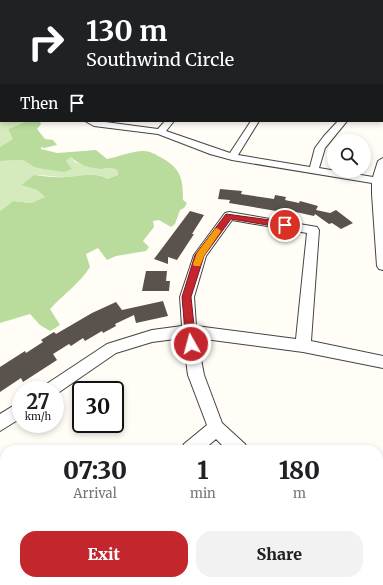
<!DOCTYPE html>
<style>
body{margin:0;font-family:Merriweather,serif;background:#f2f2f2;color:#202124;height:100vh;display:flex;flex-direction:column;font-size:15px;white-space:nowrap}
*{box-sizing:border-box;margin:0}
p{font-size:13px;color:#757577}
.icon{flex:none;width:22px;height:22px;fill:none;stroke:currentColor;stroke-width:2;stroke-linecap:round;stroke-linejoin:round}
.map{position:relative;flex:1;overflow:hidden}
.details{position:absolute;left:0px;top:445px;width:383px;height:140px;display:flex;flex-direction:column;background:#fff;border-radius:16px 16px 0 0;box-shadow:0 2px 6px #0003}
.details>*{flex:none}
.guide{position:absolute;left:0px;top:0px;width:383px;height:122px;box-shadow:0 2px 6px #0003;background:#202124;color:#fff;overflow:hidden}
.buttons{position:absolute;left:327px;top:134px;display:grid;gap:8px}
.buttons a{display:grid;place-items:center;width:44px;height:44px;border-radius:50%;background:#fff;box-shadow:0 2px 6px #0003;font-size:20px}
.speed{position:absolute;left:12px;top:381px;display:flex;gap:8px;font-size:20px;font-weight:700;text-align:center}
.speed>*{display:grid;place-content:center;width:52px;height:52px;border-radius:50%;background:#fff;box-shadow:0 2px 6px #0003;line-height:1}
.speed small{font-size:10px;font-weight:400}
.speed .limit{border:2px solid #111;border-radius:6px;background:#fff;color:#111}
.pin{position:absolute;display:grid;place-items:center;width:34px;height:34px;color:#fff;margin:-17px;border:2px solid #fff;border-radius:50%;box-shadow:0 1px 4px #0007}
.me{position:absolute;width:44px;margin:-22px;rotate:353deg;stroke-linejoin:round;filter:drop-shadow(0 0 3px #0008)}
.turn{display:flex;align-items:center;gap:14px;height:84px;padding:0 20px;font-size:18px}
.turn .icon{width:52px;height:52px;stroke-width:2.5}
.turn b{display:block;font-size:28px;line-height:34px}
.then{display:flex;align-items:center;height:38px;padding:0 20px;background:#0003;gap:8px;font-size:15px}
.eta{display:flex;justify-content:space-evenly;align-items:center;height:68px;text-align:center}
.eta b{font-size:24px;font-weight:800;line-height:28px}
.primary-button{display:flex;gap:8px;margin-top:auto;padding:8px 20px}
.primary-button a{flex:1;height:46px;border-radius:16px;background:#c4262e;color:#fff;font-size:16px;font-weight:800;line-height:46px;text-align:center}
.primary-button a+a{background:#f2f2f2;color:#202124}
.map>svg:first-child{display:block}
</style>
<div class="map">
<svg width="383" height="585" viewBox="0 0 383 585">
<rect width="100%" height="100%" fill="#fffdf5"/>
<path fill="#d5ebbd" d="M0,116l1,5 24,1 -17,7 6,10 -14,8z
M71,157l4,5 24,7 15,-1 3,2 1,5 -11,4c-11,-8 -29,-2 -41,-2 -10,0 -21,-2 -32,-2l-13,10 16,5 8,7 -14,6 -18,-2 -13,10v-50l23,-1 11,7 32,-6z"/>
<path fill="#b9dc9c" d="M24,121h16l1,3 -4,5 8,10 8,1 4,5 -13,3 -3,-1v2l16,4 39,-3 11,9c11,-2 25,-8 36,-8 7,0 12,3 17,6 21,11 23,21 23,43l4,3 -3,5 -4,2 -5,14 -4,3 -12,-7 -6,1 1,6 -11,14 6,6 -3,4 -30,5 -9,4 -9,-12 -12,6 4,13c-10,16 -26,27 -40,42l10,16 -10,6 -10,-6 -10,-11 -30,9v-112l13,-10 18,2 14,-6 -8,-7 -16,-5 13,-10c10,1 22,3 32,2 12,0 30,-6 41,2l11,-4 -1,-5c-5,-3 -10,-1 -16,-1 -9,0 -24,-5 -30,-12l-5,4 6,8 -8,3 -20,-3 -10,-2 -11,-7 -23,1v-14l13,-8 -5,-10 17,-7z"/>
<path fill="#5a524d" d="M220,189l22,2 -1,3 33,5 1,-4 11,2 -1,3 14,3 1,-2 18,5 -2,4 14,3 6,-3 17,13 -12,6 -9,-6 -3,1 -14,-10 -1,2 -32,-7v3l-53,-9 1,-3 -12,-1z
M190,211l14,4 -12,19h2l-17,26 -9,-3v7l-14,-5z
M146,271h21l-1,10h4l-1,10h-27z
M163,301l5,15 -32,7 -2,-8 -19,9 1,2 -13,7 -1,-2 -17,10 -2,-3 -12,8 -2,-2 -16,10 4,6 -34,22 -2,-4 -21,14v-25l25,-16 1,2 17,-11 -2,-2 13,-8 2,2 36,-21 24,-11 6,8z"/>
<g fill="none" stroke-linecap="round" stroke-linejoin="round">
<g stroke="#444" stroke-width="2">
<path id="minor" d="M94,0h7l-8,1z
M217,0h6l1,1h-6z
M248,0h6l1,1h-6z
M0,34h1v4h-1z
M0,62h1v4h-1z
M382,84h1v5h-1z
M85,121h13l60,8 7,-8h9l-8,10 64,22 21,-32h8l-21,34 72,12 5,-19 9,-12 14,-15h9l-22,27 -6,20 54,9 5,-16 5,-3v112l-4,-1 -2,-3 -5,-72v-11l-140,-23 -22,-6 -52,-20 -64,-8z
M229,212l88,15 2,3 -8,111 72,15v12l-80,-16 -106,-14 7,37 18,48 23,21 3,6h-21l-11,-11 -13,11h-22l3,-6 23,-19 -19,-50 -5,-37 -31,4 -36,11 -61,42v-5h-13l3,-5 62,-41 45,-14 30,-4 -2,-29 14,-42 31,-42zM232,220l75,13 -11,106 -100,-13 -2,-29 12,-41z
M21,401v17l-21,13v-17z
M27,580h23l-2,5h-23z
M95,580h21l2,5h-21z"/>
</g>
<path stroke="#333" stroke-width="1" stroke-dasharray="2 1" stroke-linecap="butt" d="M23,1l3,-1
M48,1l2,-1"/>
<use href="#minor" fill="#fff" fill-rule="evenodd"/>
</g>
<path fill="#c4262e" stroke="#7f191e" d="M226,214l59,8 4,3 -4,3 -54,-9 -27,37 -13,41 5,47 -1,3 -4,1 -3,-1 -2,-3 -4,-47 13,-42z"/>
<path fill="#f59e0b" d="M217,228l4,3 -17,25 -4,10h-6l-1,-2 4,-11 18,-24z"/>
</svg>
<div class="buttons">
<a><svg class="icon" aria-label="search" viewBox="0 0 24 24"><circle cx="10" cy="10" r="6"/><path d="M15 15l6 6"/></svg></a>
</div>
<div class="speed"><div>27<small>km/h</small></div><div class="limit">30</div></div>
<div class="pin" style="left:285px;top:225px;background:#d93025"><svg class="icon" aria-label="arrive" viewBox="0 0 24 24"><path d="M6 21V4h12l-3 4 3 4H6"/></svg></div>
<svg class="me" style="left:191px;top:344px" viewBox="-20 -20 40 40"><circle r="17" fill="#c4262e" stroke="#fff" stroke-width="3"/><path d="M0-11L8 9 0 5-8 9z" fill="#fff"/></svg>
<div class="guide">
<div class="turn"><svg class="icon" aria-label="right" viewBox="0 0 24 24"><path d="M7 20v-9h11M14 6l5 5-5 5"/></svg><div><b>130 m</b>Southwind Circle</div></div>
<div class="then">Then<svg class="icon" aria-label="arrive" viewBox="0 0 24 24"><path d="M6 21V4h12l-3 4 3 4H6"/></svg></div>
</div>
<section class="details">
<div class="eta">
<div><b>07:30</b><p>Arrival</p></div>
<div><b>1</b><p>min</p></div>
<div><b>180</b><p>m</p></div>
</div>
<div class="primary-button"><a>Exit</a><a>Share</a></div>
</section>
</div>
